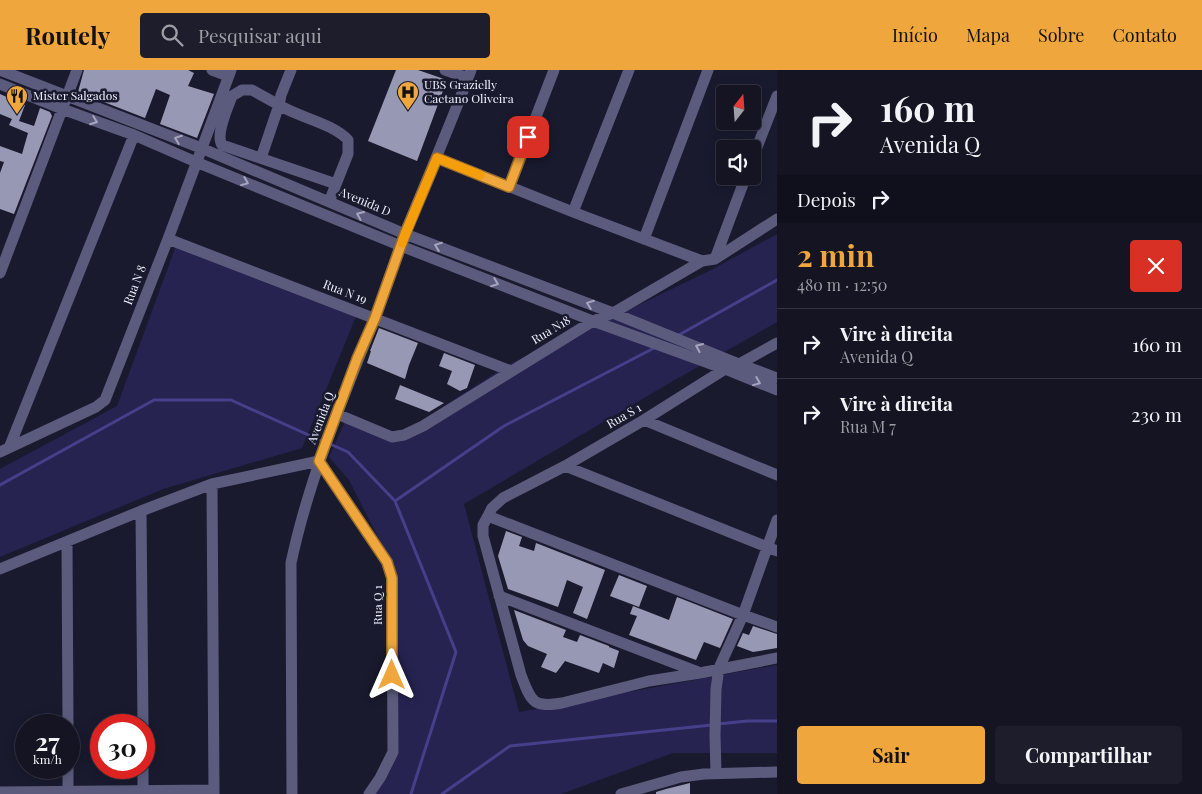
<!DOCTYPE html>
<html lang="pt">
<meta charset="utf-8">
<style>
body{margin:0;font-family:"Playfair Display",serif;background:#1d1d2b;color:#f1f3f6;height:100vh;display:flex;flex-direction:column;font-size:19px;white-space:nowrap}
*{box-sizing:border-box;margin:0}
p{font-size:16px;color:#9d9ea6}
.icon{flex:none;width:28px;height:28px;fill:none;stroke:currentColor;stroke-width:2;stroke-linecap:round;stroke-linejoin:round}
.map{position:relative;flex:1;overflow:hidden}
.drawer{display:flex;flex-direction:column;background:#141423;width:425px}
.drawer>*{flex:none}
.top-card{background:#141423;color:#f1f3f6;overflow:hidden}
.needle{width:32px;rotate:17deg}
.tools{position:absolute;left:716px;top:15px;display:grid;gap:10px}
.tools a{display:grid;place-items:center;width:45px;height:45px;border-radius:5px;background:#141423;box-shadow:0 2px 12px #0003,0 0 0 1px #333341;font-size:25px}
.speed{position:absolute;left:15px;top:644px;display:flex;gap:10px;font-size:25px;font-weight:700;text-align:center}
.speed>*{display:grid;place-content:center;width:65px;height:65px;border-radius:50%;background:#141423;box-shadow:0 2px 12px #0003,0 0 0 1px #333341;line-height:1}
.speed small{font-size:12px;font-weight:400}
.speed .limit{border:8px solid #d22;background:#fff;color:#111}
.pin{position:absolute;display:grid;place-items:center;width:42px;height:42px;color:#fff;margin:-21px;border-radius:10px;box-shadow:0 2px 8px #0006}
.me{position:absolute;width:55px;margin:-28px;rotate:0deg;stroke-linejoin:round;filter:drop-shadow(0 0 4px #0008)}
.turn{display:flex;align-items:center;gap:18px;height:105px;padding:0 20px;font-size:22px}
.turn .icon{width:65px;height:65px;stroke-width:2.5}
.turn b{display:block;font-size:35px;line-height:42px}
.then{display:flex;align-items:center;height:48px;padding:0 20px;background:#0003;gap:10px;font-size:19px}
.round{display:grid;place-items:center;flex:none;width:52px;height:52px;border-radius:5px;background:#1d1d2b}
.headline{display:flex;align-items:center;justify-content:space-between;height:85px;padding:0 20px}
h1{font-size:30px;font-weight:700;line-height:38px;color:#efa73d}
.button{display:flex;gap:10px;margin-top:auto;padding:10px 20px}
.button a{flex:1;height:58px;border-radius:5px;background:#efa73d;color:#111;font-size:20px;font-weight:700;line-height:58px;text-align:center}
.button a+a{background:#1d1d2b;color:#f1f3f6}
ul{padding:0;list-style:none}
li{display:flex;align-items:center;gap:15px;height:70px;padding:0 20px;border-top:1px solid #333341}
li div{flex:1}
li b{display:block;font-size:19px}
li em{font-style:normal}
header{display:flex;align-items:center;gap:30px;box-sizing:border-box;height:70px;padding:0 25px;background:#efa73d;color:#111}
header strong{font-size:24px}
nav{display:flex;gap:28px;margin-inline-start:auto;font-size:18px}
.search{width:350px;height:45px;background:#1d1d2b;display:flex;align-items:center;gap:12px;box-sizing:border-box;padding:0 18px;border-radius:5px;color:#9d9ea6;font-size:19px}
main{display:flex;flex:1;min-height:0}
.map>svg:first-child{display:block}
</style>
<header>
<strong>Routely</strong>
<div class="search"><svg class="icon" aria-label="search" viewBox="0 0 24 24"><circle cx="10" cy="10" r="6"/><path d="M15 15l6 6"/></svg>Pesquisar aqui</div>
<nav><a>Início</a><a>Mapa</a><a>Sobre</a><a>Contato</a></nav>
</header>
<main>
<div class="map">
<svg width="777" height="724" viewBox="0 0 777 724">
<rect width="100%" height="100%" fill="#1a1a2f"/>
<path fill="#262351" d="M777,164v88l-104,59 -209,123 55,208 258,-47v88h-104l-112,41h-188l23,-41v-183l-4,-9 -5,-6 -38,-75 -20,-23 20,-44 46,25 114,-74 101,-45 101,-49z
M176,176l181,68 -55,134 -139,41 -163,68v-88l117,-63z"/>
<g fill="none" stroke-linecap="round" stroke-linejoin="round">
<path stroke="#454089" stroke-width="3" d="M677,266l100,-56
M330,374l18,8 47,49 61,151 -45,142
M0,415l154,-85h77l93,42
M395,431l109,-75 152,-79
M718,654l29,-3h30
M442,724l68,-48 202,-21"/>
</g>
<path fill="#9798b3" d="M84,0h104l6,3 -6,13 26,8 -17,44 -37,-14 10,-29 -14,-6 -11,29 -67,-26z
M396,0h22l29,10 -30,81 -49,-20z
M0,24l9,4v1l16,6 -6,16 15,5 6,-18 10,4 2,4 -38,98 -14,-5v-36l4,-11 -4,-1v-15l22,8 6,-21 -19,-8 3,-6 -12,-5z
M379,258l39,15 -9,22 -4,14 -38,-16 4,-12h-1z
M444,283l31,12 -8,23 -7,3 -13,-7 5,-13 -13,-5z
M400,315l44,18 -15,9 -34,-13z
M506,461l16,6 -3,9 15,5 2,-8 69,27 -18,49 -14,-6 10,-26 -16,-7 -9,27 -50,-18 -10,-33z
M619,505l28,11 -8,21 -29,-11z
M677,527l56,22 -13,29 -16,-6 -8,18 -67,-25 8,-19 -7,-2 3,-8 36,14z
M514,540l52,20 -3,7 14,5 3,-7 29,11v1l10,4 -5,17 -11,-5 -4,10 -34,-12 -9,12 -15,-6 6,-13 -19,-8 -5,-6z
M753,556l24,8v14l-24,4 -16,-6 6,-13 6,2z
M690,713v11h-34v-2l10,-3z"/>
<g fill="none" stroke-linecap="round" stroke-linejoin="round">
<path stroke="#5b5c7d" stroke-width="11" d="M0,0l201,78 204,86 208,79 126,51 38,14
M212,0l16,6
M291,0l-10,25 -2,10c21,13 53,18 69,35v14l-19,48
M445,0l23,8
M0,14l62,25 72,26 62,27 205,84 192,75 132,48 52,21
M261,88l18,-53 -27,-15h-10l-10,6c-4,12 -17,38 -10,49l114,39
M437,88l136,54 129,49
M752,90l25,-64
M509,117l45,-117
M573,142l56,-142
M168,169l343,132
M644,169l64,-169
M715,189l31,-83
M0,203l77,-203
M777,273l-38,21 -14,5 -81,51 -79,46 -62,32 -11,10 -4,8 -5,9v11l38,139c10,26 11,33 41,28l87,-22 51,-8 77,-15
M337,344l55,23 12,-2 19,-9 170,-105 20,-8 89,-52 13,-2 62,-40
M644,350l133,55
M9,378l125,-313
M0,382l96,-45 9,-7 63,-161 63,-169
M565,396l212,85
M212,414l2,310
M141,441l2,214
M488,446l255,99 34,12
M67,472l1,183
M0,499l141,-58 71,-27 107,-23 68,101 5,16 1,174 -13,26 -11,16
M499,526l199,76
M68,698v23
M143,698v23
M716,703l-1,-38 1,-46 3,-21 24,-53 34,-95
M0,722l214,-2
M292,724l-1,-231c18,-85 52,-165 84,-245 10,-27 19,-55 29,-82 22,-55 46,-110 67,-166
M621,724l60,-17 23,-3 73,-2"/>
</g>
<defs><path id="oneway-chevron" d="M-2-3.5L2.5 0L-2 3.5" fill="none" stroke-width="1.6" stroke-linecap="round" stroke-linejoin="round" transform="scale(1.25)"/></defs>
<g stroke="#a5a6be">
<use href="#oneway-chevron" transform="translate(94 51) rotate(20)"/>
<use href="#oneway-chevron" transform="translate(178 69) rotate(-159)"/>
<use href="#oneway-chevron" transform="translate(245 112) rotate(22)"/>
<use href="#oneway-chevron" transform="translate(360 145) rotate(-157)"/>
<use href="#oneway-chevron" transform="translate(438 176) rotate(-159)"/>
<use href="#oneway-chevron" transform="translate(495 213) rotate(21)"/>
<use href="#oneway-chevron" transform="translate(590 234) rotate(-159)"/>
<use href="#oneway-chevron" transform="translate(699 277) rotate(-157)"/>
<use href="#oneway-chevron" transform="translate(757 312) rotate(22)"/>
</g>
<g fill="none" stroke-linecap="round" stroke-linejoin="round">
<g stroke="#9b6d28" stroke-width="12">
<path id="route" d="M392,605v-97l-5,-16 -68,-101 38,-102 18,-41 30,-84 32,-76 72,29 19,-50"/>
</g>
<use href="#route" stroke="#efa73d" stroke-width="9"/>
<path stroke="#f59e0b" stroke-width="9" d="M402,173l35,-85 43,17"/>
</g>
<defs>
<g id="hospital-pin" transform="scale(1.125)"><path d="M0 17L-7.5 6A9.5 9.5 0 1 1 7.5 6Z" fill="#efa73d" stroke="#1a1a2f"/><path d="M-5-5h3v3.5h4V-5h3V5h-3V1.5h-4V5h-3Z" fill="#111"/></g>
<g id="restaurant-pin" transform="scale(1.125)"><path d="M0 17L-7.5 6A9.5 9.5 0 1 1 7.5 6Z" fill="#efa73d" stroke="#1a1a2f"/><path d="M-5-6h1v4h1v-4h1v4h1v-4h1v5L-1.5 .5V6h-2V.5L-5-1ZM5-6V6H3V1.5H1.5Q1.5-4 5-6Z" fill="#111"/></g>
</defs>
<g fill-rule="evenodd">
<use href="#hospital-pin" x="408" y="22"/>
<use href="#restaurant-pin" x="17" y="26"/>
</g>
<g text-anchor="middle" stroke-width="5" stroke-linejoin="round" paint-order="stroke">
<g font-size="12" fill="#eff0ff" stroke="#1a1a2f" text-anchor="start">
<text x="424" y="19">UBS Grazielly<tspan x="424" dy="14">Caetano Oliveira</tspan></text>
<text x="33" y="30">Mister Salgados</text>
</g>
<g font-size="12" fill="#eff0ff" stroke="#1a1a2f">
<text transform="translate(365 132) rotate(23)" y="4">Avenida D</text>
<text transform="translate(135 215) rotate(-69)" y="4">Rua N 8</text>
<text transform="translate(345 222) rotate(21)" y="4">Rua N 19</text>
<text transform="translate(551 260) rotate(-31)" y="4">Rua N18</text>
<text transform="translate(624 346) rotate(-30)" y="4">Rua S 1</text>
<text transform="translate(321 348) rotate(-69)" y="4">Avenida Q</text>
<text transform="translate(378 535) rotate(-90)" y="4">Rua Q 1</text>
</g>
</g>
</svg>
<div class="tools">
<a><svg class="needle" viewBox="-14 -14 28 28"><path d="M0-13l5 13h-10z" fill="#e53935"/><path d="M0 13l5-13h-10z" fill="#9d9ea6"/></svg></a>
<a><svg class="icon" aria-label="sound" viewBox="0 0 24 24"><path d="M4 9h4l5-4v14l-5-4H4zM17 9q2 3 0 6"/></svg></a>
</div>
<div class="speed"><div>27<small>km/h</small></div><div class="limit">30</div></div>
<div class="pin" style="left:528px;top:67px;background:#d93025"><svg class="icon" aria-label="arrive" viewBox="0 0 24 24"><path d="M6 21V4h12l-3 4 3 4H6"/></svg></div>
<svg class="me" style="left:392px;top:605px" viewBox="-20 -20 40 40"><path d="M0-17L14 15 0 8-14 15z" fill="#efa73d" stroke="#fff" stroke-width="4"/></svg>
</div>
<section class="drawer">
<div class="top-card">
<div class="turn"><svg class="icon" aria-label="right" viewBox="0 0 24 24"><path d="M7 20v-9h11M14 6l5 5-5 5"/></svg><div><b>160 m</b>Avenida Q</div></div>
<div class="then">Depois<svg class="icon" aria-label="right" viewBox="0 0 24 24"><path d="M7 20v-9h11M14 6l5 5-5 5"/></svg></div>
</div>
<div class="headline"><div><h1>2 min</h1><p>480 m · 12:50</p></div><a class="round" style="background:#d93025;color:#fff"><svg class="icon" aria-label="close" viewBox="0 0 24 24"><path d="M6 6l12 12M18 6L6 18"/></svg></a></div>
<ul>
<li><svg class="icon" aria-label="right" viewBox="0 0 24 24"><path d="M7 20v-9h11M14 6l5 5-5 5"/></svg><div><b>Vire à direita</b><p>Avenida Q</p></div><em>160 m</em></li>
<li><svg class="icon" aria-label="right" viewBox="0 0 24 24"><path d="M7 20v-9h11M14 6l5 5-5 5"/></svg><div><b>Vire à direita</b><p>Rua M 7</p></div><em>230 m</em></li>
</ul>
<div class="button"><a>Sair</a><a>Compartilhar</a></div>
</section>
</main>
